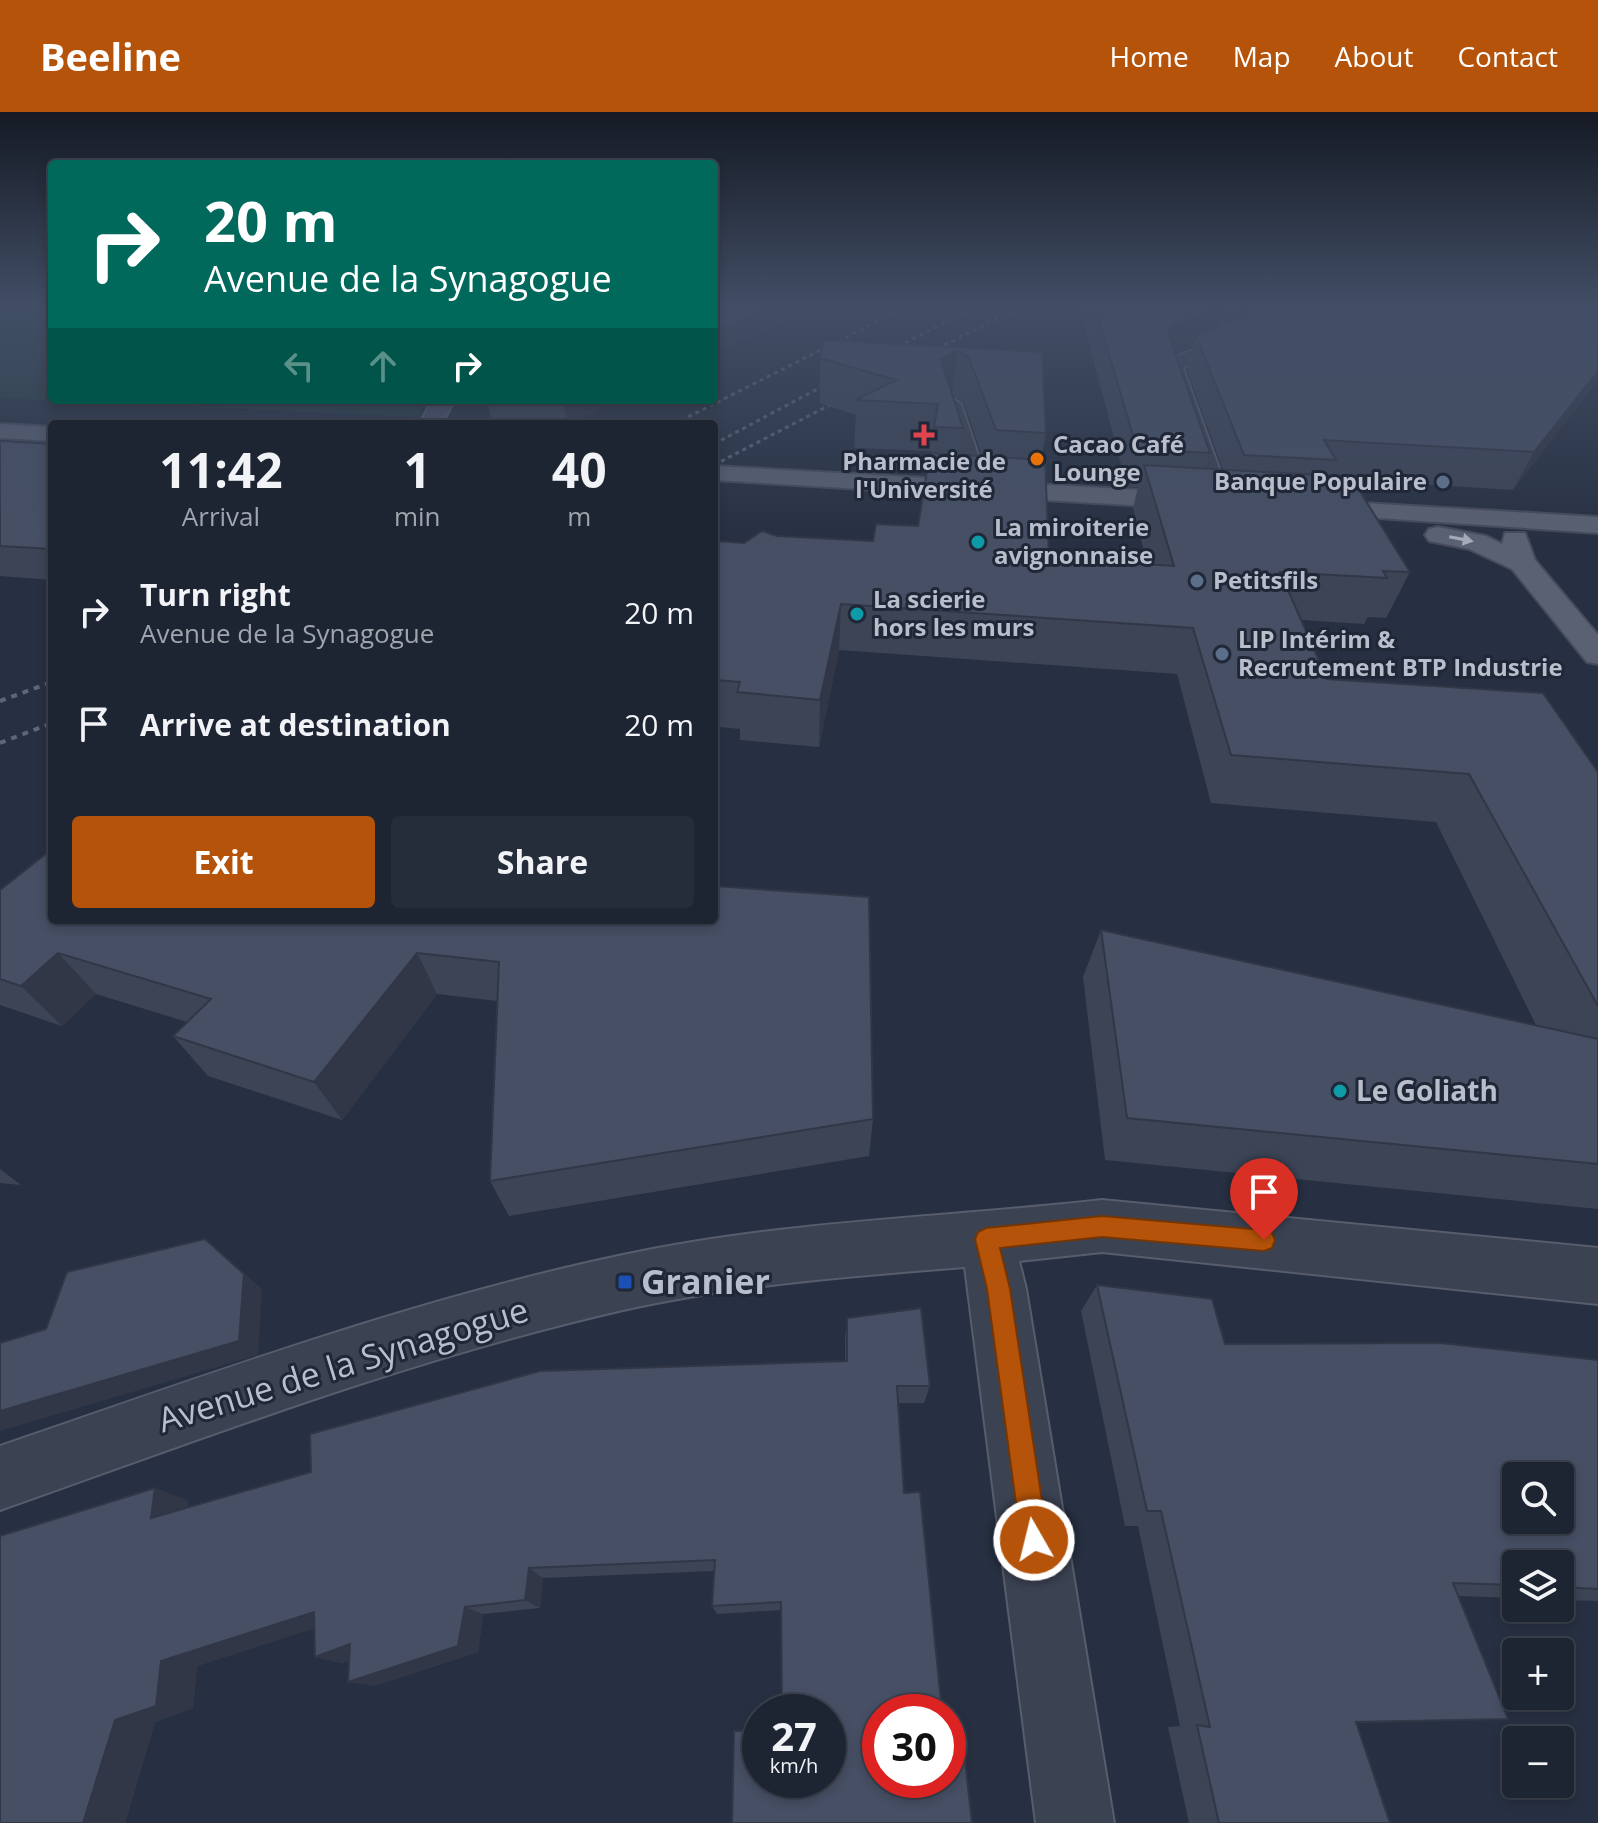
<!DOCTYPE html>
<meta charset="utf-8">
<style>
body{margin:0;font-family:"Open Sans",sans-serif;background:#252c3a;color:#f1f3f6;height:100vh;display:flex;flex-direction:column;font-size:30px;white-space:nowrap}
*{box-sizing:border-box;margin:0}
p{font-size:26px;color:#a0a4ac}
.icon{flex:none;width:44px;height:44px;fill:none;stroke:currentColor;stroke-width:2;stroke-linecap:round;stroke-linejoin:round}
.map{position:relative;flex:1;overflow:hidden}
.panel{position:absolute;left:48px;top:308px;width:670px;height:504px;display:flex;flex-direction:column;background:#1d2432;border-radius:8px;box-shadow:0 4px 12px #0003,0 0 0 2px #3b414d}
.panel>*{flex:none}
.top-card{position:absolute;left:48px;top:48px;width:670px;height:244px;border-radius:8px;box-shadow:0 4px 12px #0003,0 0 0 2px #3b414d;background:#00695c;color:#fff;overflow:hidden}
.fabs{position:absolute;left:1502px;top:1350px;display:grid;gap:16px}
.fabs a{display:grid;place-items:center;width:72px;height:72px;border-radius:8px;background:#1d2432;box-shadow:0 4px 12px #0003,0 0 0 2px #3b414d;font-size:40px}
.speed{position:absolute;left:742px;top:1582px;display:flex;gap:16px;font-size:40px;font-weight:700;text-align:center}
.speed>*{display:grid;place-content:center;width:104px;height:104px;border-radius:50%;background:#1d2432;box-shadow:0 4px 12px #0003,0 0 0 2px #3b414d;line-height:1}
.speed small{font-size:20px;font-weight:400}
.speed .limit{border:12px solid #d22;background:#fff;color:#111}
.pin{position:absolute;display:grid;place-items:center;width:68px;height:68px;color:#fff;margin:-82px -34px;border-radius:50% 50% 50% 0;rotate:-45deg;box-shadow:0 0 8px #0007}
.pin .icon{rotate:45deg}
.me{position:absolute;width:88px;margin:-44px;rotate:352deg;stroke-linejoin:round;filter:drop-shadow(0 0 6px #0008)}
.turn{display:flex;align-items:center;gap:28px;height:168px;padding:0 24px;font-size:36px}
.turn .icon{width:104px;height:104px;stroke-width:2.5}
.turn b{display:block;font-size:56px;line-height:68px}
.lanes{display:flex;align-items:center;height:76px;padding:0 24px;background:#0003;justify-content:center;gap:40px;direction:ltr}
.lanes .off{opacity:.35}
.eta{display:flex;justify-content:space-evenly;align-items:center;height:136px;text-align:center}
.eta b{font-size:48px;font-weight:700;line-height:56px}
.action{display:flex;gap:16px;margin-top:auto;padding:16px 24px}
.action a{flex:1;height:92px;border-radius:8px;background:#b45309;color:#fff;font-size:32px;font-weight:700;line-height:92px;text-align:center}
.action a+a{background:#252c3a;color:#f1f3f6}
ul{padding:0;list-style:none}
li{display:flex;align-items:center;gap:24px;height:112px;padding:0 24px}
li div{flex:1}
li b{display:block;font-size:30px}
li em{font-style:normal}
header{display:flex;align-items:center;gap:48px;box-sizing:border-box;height:112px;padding:0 40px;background:#b45309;color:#fff}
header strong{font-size:38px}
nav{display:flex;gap:44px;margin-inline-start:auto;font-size:28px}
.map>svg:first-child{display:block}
</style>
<header>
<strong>Beeline</strong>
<nav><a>Home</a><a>Map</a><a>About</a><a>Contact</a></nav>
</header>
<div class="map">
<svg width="1598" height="1711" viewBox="0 0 1598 1711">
<rect width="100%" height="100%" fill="#273042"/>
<path fill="#293d43" d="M0,192h52v96h373l-6,17 -419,-19z"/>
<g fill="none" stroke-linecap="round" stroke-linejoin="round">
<g stroke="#575d6c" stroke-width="4">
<path id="street" d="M1230,192h18l-15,43 -50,21 48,134 -4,5h-18l-4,-5 -43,-137 3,-4 53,-21z
M950,285l11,7 28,84 -4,5h-18l-4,-5 -24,-84z
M1102,1088l496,48v56l-496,-52 -83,9 7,28 88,534h-78l-71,-556c-115,9 -230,18 -342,43 -214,49 -417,127 -623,200v-64c206,-70 409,-146 623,-191 157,-34 319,-37 479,-55z"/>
</g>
<g stroke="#575d6c" stroke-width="4">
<path id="secondary" d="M432,288h22l-12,24h-22z"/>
</g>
<g stroke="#454b5b" stroke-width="4">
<path id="primary" d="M0,312l52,3v14l-52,-3z
M714,354l482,27 9,3 4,5 -4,5 -9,3 -482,-29z
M1313,388l285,17v16l-294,-20 -4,-5 4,-5z
M1438,415l48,9 16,8 3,-11h20l10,27 63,75v29l-11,-2 -75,-93 -43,-20 -40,-8 -4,-6 4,-6z"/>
</g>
<use href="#street" fill="#3b4252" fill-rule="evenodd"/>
<use href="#secondary" fill="#4a5165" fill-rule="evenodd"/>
<use href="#primary" fill="#5a6172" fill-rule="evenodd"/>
<path stroke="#5e6679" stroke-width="3" stroke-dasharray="4 4" stroke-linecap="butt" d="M884,242l96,-50
M923,244l103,-52
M674,312l238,-120
M714,332l124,-66
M714,353l135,-70"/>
<path stroke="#5e6679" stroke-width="4" stroke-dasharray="6 6" stroke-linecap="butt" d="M0,589l52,-19
M0,631l52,-20"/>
</g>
<path fill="#3c4456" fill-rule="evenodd" d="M1081,192h148l-9,22 378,-22v76l-85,110 -160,-10 57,92 -24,46 -18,-1 -4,7 -63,-4 26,59 271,93v437l-493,-49 -22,-183 18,-47 435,95 -100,-203 -225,-19 -34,-129 -338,-24 -20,97 -79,-7v-11l-21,-2 -1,-8 -4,-1v-172l30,-3 33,-7 96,5 45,-15 14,-75 -78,-3 2,-33 -36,-12v-45l4,-18 218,12 4,81 -5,27 8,98 98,6 -14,-56 5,-21h-11l-47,-178zM1193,235l-6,23 36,100 -18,-1 5,-16 -35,-99zM952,283l12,8 18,53 -23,-1 4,-27z
M487,288h129l-15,7 -28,17h-46l-35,-2z
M0,329l52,3v136l-52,-4z
M0,778l52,30h662l159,199 -4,37 -360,60 -19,-35 7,-180 -60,-7 -95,126 -134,-44 -35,-40 14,-14 -91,-28 -34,32 -62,-21z
M0,1057l21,16 -21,-2z
M1097,1173l128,59 373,16v241l-38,-1v-36h-44v34l-58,-2 50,123 -152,4 34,100h-201l-21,-96 12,-1 -42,-200h-13l-44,-215z
M847,1206l83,68 -6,17h-26l-70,377 -47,-170 -64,4 -5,-8 2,-35 -171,7 -3,30 -57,6 -5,38 -104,34 -24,-26 -8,3 -27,-6 -1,-29 -117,38 -4,42 -38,14 -30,101h-125l155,-335 33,13 -1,7 658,-147v-23z"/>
<path fill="#313746" d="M778,192h46l-110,50v-22z
M1226,192h3l-13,34 -20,-2 -3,11 -29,11 4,-25 5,-8z
M957,238l-5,44 -16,11 5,-45z
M1598,259v9l-85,110 21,-38z
M569,288h47l-15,7 -28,17h-6l-3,-21z
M841,492l-2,46 -20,97 1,-47z
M58,841l38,41 -34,32 -41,-40z
M417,841l20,41 -95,126 -28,-38z
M205,1127l57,50 -4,66 -258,76v-20z
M155,1376l33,13 -3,29 -34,-12z
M529,1456l14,10 -3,30 -15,-8z
M465,1495l18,7 -5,38 -104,34 -26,-4z
M314,1500l26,8 -143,46 -4,42 -38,14 -30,101h-42l32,-103 46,-59z
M350,1532l25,5 -33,14 -27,-6z"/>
<path fill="#464f64" stroke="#313746" stroke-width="2" fill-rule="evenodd" d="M714,192h64l-64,28z
M1094,192h132l-1,2 -52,19 -5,8 42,120 -73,-4z
M1250,192h348v67l-64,81 -210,-12 12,20 -92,-5 -48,-119 50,-21z
M824,228l218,12 4,81 -50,-3 -27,-72 -12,-8 -16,10 22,68 -29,-1 4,-23 -82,-4 40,-20 -76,-22z
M519,288h50l-5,3z
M0,329l52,3v105l-52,-3z
M930,341l115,7 4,98 125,8 -30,-101 207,12 59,95 -27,-1 4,7 -107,-6 47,107 216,14 55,79v234l-129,-232 -238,-19 -38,-127 -352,-24 -21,96 -83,-8 3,-10 -25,-2 3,-8 -4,-1v-125l2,-5 28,2 18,-12 15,5 96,5 3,-17 42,2z
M52,737v71h662v-34l155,11 4,222 -383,62 9,-219 -82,-9 -103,129 -141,-46 38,-37 -153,-46 -37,33 -21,-7v-89z
M1101,818l497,109v125l-471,-46z
M205,1127l39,35 -5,67 -239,70v-68l46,-14 21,-57z
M1097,1173l115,14 13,45 215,-1 158,17v229l-38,-2v-23h-44v21l-63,-2 55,136 -152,3 34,101h-171l-22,-98 13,2 -49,-216h-14zM1516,1364h44v44h-44z
M921,1196l9,78h-33l7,107 16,-1 22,220h-62v68h68v-48h14l10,91h-240l2,-92h26v49h68v-68h-46l-1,-110 -69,4 3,-46 -186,8 -4,32 -60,7 -7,39 -110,36 2,-38 -35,13 -1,-45 -153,49 -5,45 -41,14 -32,103h-83v-287l155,-48 -4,30 160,-46 -1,-38 230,-63 307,-10v-43z"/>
<defs><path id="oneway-solid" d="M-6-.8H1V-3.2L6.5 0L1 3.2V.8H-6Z" transform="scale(2)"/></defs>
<use fill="#a6abba" href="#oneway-solid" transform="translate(1461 427) rotate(11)"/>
<linearGradient id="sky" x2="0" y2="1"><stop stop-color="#151a24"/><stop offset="0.45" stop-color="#414e65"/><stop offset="1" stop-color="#414e65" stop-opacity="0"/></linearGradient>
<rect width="1598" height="431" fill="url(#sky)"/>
<path fill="#b45309" stroke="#753606" stroke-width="2" d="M1102,1104l162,14 8,3 3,7 -3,8 -8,3 -162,-14 -102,11 10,41 38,251 -4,10 -10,4 -9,-4 -4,-10 -34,-251 -12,-50 3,-7 8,-4z"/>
<path fill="#e0444e" stroke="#202737" stroke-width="3" d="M920 311h8v8h8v8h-8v8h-8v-8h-8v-8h8z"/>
<circle fill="#e8710a" stroke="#202737" stroke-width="3" cx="1037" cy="347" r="8"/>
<g fill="#5c6f8a" stroke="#202737" stroke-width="3">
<circle cx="1443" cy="370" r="8"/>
<circle cx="1197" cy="469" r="8"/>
<circle cx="1222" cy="542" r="8"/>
</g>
<g fill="#0f9aa8" stroke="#202737" stroke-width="3">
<circle cx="978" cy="430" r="8"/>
<circle cx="857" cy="502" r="8"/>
<circle cx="1340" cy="979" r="8"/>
</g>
<rect fill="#1a4fb4" stroke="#202737" stroke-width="3" x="617" y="1162" width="16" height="16" rx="4"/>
<g text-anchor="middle" stroke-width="6" stroke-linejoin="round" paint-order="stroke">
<g font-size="24" font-weight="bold" fill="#b9becc" stroke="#202737" text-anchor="start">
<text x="1053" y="341">Cacao Café<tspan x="1053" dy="28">Lounge</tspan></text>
<text x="924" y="358" text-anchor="middle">Pharmacie de<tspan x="924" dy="28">l'Université</tspan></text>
<text x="1427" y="378" text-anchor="end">Banque Populaire</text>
<text x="994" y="424">La miroiterie<tspan x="994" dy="28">avignonnaise</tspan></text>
<text x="1213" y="477">Petitsfils</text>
<text x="873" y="496">La scierie<tspan x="873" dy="28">hors les murs</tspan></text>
<text x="1238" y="536">LIP Intérim &amp;<tspan x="1238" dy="28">Recrutement BTP Industrie</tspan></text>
</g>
<g font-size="28" font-weight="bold" fill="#b9becc" stroke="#202737" text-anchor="start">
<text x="1356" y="989">Le Goliath</text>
</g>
<g font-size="34" font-weight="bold" fill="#b9becc" stroke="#202737" text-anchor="start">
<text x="641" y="1182">Granier</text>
</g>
<g font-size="34" fill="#b9becc" stroke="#202737">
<text transform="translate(343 1253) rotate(-17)" y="12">Avenue de la Synagogue</text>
</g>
</g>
</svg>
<div class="fabs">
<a><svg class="icon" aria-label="search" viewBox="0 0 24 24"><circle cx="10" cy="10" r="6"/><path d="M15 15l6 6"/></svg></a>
<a><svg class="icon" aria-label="layers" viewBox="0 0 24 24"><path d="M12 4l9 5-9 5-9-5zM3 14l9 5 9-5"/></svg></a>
<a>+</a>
<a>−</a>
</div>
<div class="speed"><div>27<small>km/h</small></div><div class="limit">30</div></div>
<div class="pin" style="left:1264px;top:1128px;background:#d93025"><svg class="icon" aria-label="arrive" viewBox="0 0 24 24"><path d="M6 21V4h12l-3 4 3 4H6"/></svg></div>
<svg class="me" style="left:1034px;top:1428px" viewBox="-20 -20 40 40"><circle r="17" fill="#b45309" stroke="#fff" stroke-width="3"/><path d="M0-11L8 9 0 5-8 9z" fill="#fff"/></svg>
<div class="top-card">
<div class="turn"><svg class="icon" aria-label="right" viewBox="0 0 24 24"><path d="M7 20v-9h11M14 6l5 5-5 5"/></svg><div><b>20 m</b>Avenue de la Synagogue</div></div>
<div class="lanes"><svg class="icon off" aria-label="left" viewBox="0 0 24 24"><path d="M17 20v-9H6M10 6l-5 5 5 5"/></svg><svg class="icon off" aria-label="ahead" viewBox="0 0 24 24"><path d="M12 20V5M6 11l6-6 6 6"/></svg><svg class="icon" aria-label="right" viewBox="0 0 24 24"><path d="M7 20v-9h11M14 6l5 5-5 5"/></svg></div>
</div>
<section class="panel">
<div class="eta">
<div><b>11:42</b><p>Arrival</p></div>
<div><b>1</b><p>min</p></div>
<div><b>40</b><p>m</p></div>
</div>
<ul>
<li><svg class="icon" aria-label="right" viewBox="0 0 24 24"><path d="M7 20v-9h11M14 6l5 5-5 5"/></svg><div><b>Turn right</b><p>Avenue de la Synagogue</p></div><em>20 m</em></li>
<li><svg class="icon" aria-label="arrive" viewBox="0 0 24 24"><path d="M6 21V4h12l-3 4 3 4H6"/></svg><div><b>Arrive at destination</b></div><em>20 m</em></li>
</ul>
<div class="action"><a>Exit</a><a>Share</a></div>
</section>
</div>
